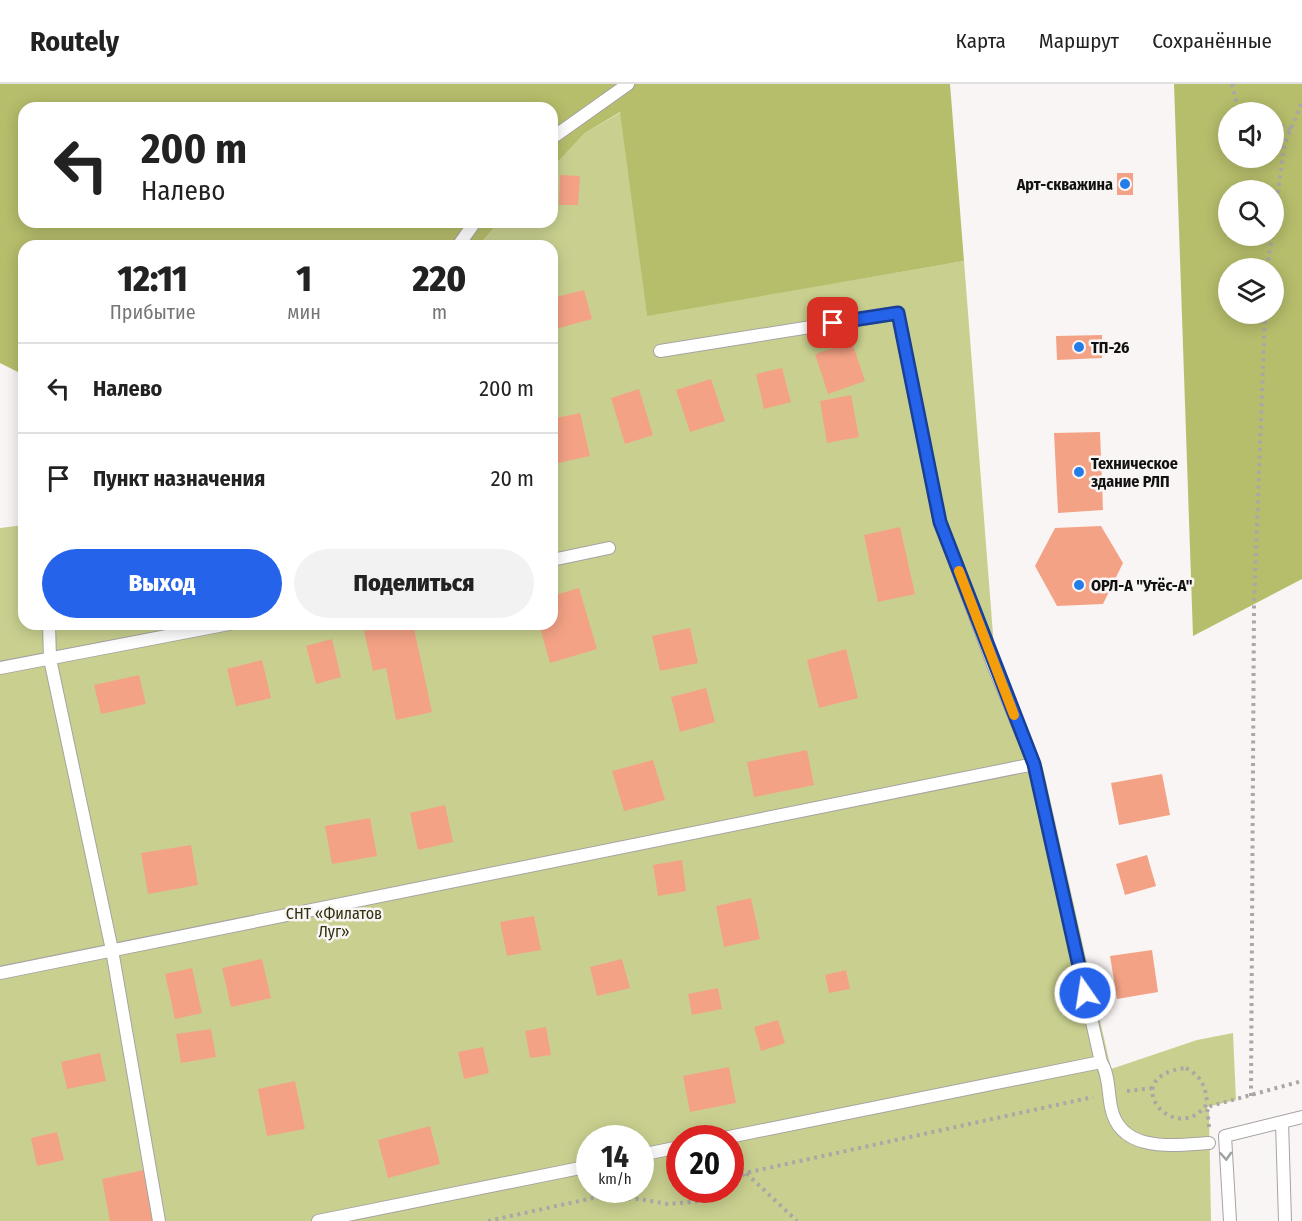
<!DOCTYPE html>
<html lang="ru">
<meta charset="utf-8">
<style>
body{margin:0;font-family:"Fira Sans Condensed",sans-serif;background:#f2f2f2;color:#222;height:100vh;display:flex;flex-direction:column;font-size:22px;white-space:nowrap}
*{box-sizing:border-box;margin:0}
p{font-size:20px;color:#767676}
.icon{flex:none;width:33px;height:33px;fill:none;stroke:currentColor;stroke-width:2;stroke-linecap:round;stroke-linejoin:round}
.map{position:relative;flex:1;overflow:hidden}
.details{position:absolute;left:18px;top:156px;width:540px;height:390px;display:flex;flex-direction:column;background:#fff;border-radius:18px;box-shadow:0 3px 15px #0003}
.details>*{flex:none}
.top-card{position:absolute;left:18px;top:18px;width:540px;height:126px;border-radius:18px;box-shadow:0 3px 15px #0003;background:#fff;color:#222;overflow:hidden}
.tools{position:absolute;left:1218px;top:18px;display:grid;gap:12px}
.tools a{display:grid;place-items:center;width:66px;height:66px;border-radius:50%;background:#fff;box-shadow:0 3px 15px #0003;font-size:30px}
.speed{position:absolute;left:576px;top:1041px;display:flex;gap:12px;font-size:30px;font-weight:700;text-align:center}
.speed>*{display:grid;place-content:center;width:78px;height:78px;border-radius:50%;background:#fff;box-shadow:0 3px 15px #0003;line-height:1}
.speed small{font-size:15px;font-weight:400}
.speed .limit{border:9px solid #d22;background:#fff;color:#111}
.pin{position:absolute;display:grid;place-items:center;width:51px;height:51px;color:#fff;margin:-26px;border-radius:12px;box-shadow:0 3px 9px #0006}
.me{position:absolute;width:66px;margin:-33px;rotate:347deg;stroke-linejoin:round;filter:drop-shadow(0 0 4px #0008)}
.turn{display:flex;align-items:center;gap:21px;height:126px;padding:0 24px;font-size:27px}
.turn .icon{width:78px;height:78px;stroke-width:2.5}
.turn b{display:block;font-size:42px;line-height:51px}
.eta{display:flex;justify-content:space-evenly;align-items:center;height:102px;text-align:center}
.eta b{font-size:36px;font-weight:800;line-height:42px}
.button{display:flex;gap:12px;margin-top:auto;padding:12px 24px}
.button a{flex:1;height:69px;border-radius:36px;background:#2563eb;color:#fff;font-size:24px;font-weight:800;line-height:69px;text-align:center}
.button a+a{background:#f2f2f2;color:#222}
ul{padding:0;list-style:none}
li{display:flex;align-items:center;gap:18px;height:90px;padding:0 24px;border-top:2px solid #e0e0e0}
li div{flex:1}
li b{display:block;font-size:22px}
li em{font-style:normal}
header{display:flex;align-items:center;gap:36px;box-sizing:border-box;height:84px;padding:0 30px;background:#fff;border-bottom:2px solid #e0e0e0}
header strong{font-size:28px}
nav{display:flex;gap:33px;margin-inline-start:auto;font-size:21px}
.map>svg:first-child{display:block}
</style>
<header>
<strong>Routely</strong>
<nav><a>Карта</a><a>Маршрут</a><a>Сохранённые</a></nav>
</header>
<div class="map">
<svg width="1302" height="1137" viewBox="0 0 1302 1137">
<rect width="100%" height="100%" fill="#f9f5f4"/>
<path fill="#c9d08f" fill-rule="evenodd" d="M621,28l26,203 317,-54 30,386 49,121 68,301 86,-29 36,-7 3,67 -29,7 2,5 2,109h-1211v-693l24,-3v99h528v-378h-74l21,-24h53v-54l33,-35zM590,1054h50v52h-50zM680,1054h50v52h-50z"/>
<path fill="#b6bd6b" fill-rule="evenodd" d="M0,0h950l14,177 -317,55 -27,-204 -35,21 -33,35v-60h-528v114h475l-21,24h-454v129l-24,-12z
M1174,0h128v495l-109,57zM1228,28h46v46h-46zM1228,106h46v46h-46zM1228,184h46v46h-46z"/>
<path fill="#f4a285" d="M1117,89h16v22h-16z
M560,91l20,1 -2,29h-19z
M584,206l8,29 -40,11v-32z
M1102,251v23l-45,2 -1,-24z
M852,258l13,39 -37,13 -13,-40z
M782,284l9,34 -27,7 -8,-35z
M711,295l14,42 -35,11 -14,-42z
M639,305l14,46 -28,9 -14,-46z
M851,311l8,42 -32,6 -7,-42z
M580,329l10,43 -32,7 -6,-28v-16z
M1100,348l3,78 -45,3 -4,-80z
M1101,442l22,37 -20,41 -46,2 -22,-40 20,-38z
M900,443l15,67 -37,8 -14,-67z
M579,504l18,61 -47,14 -11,-39h13v-28z
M396,540h17l19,88 -36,8 -10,-52 -13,3 -9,-40z
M690,544l8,35 -38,8 -8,-35z
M332,555l9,38 -25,7 -10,-38z
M846,565l12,49 -39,10 -12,-48z
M262,576l9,38 -35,8 -9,-37z
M139,591l7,29 -45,10 -7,-29z
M706,604l9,34 -35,10 -9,-35z
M807,666l7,35 -60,12 -7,-35z
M653,676l12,40 -41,11 -12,-40z
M1162,690l8,41 -51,10 -8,-42z
M445,721l8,37 -35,8 -8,-37z
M370,734l7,38 -45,8 -7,-38z
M191,761l7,40 -50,9 -7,-41z
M1147,771l9,31 -31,9 -9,-31z
M682,776l4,31 -28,5 -5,-31z
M751,814l9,41 -36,8 -8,-41z
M534,832l7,34 -34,6 -7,-34z
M1152,866l6,42 -41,7 -7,-43z
M262,875l9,39 -40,9 -9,-39z
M622,875l8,29 -33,8 -7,-29z
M192,884l10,45 -27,6 -10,-45z
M846,886l4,19 -21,4 -4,-18z
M718,904l4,21 -30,6 -4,-21z
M778,936l7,23 -24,8 -7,-24z
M546,943l5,28 -21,3 -5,-27z
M211,945l5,28 -35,6 -5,-29z
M483,963l6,26 -25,6 -6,-27z
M100,969l6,28 -39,8 -6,-27z
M729,983l7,36 -46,9 -7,-36z
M295,997l10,48 -38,7 -9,-47z
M430,1042l10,38 -52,14 -10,-38z
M57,1048l7,28 -27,6 -6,-28z
M144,1086l18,51h-52l-8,-42z"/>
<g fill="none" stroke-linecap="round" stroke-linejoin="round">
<g stroke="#a7a3a2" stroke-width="14">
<path id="service" d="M552,54l76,-54
M458,162l17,-24
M660,267l238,-38 42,209 54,145 40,97 67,298 -377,76
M552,476l57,-12
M49,540l1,35 62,291 47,271
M0,584l229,-44
M0,889l1034,-209
M1101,978c8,12 7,30 10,45 9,47 64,38 98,36
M1282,1038l3,99
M640,1071l40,-8
M318,1137l272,-55
M1230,1137l-5,-85 77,-19"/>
</g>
<path stroke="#aaa7a6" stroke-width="4" stroke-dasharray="3 4.5" stroke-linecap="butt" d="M1232,0l6,25 9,3
M1274,39l17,7
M1274,139l10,-77 18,-44
M1267,184l5,-32
M1186,984c16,9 20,19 21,36 -32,45 -93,-28 -21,-36z
M1127,1007l26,-3
M1251,1012l3,-492 11,-290
M1209,1043l-2,-20 95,-26
M730,1074l67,63
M730,1101l15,-12 348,-76
M488,1137l105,-23 45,1 30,5 44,-4 13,-10"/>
<use href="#service" stroke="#fff" stroke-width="12"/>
</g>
<defs><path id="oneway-chevron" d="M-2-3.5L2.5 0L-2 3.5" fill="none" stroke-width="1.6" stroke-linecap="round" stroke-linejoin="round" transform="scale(1.5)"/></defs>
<use stroke="#a0a0a0" href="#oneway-chevron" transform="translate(1226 1072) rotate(87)"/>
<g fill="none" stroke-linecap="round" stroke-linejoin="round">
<g stroke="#184099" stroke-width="15">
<path id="route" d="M833,239l65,-10 42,209 94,242 51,229"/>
</g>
<use href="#route" stroke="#2563eb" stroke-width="10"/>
<path stroke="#f59e0b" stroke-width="10" d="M959,487l55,144"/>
</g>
<g fill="#247de7" stroke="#f9f5f4" stroke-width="2">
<circle cx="1125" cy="100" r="6"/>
<circle cx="1079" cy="263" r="6"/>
<circle cx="1079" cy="388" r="6"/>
<circle cx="1079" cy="501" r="6"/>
</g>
<g text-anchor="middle" stroke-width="5" stroke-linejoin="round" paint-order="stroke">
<g font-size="16" font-weight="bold" fill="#121111" stroke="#f9f5f4" text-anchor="start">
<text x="1113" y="106" text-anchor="end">Арт-скважина</text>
<text x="1091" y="269">ТП-26</text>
<text x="1091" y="385">Техническое<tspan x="1091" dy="18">здание РЛП</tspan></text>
<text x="1091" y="507">ОРЛ-А "Утёс-А"</text>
</g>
<g font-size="16" fill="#2f310e" stroke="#f9f5f4">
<text x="334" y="835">СНТ «Филатов<tspan x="334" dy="18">Луг»</tspan></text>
</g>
</g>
</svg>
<div class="tools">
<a><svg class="icon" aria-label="sound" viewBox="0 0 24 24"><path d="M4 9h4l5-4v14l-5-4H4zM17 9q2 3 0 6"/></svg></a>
<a><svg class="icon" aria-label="search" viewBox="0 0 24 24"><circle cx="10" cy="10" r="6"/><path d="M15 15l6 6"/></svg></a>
<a><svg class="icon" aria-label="layers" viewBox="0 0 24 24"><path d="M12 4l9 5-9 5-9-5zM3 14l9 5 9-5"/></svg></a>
</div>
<div class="speed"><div>14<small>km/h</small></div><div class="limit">20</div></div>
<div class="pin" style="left:833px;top:239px;background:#d93025"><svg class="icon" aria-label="arrive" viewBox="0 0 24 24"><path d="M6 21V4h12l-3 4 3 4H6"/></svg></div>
<svg class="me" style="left:1085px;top:909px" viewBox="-20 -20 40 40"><circle r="17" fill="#2563eb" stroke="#fff" stroke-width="3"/><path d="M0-11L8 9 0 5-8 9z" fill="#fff"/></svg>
<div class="top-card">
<div class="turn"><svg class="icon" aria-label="left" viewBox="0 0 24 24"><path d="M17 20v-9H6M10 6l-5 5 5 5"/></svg><div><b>200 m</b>Налево</div></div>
</div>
<section class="details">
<div class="eta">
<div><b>12:11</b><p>Прибытие</p></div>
<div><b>1</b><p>мин</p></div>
<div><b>220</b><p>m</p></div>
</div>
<ul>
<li><svg class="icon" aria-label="left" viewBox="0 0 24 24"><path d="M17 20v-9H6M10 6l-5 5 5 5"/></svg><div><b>Налево</b></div><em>200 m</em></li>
<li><svg class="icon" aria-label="arrive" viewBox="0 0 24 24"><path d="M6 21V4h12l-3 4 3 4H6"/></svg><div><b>Пункт назначения</b></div><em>20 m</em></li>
</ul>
<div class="button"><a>Выход</a><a>Поделиться</a></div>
</section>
</div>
